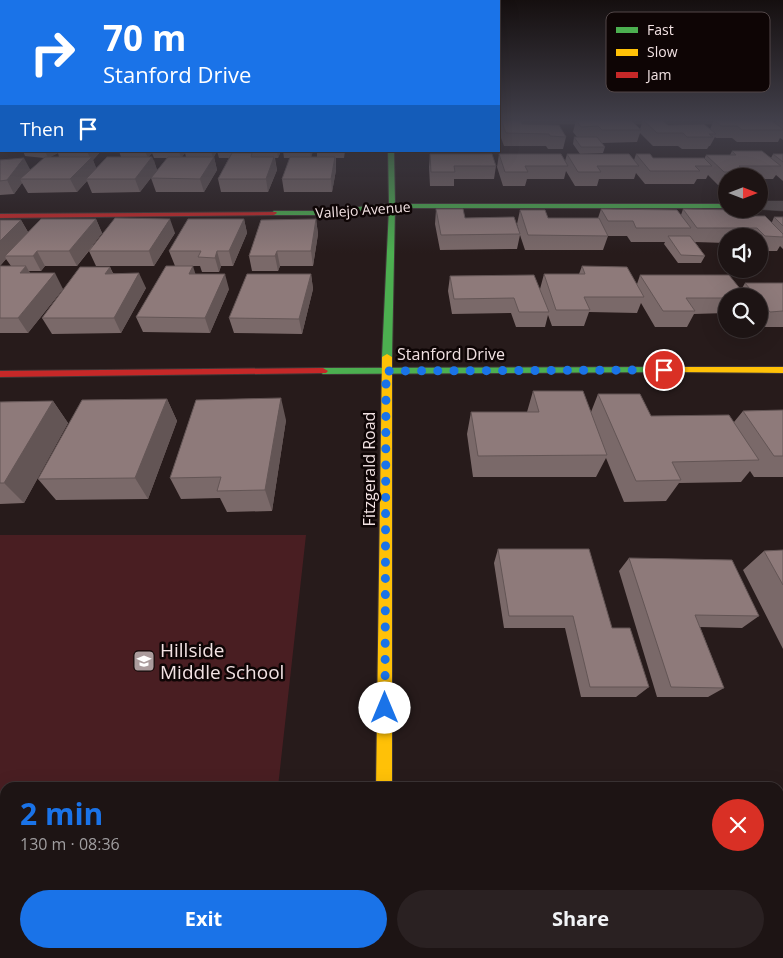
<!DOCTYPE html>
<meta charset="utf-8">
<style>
body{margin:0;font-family:"Open Sans",sans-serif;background:#2a2122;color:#f1f3f6;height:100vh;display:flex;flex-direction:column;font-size:19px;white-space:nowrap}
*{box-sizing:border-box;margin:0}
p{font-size:16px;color:#a09ea0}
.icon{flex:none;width:28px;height:28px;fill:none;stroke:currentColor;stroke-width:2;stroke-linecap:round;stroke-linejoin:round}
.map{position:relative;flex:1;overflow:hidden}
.details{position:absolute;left:0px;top:782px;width:784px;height:176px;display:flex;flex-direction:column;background:#1d1414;border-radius:15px 15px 0 0;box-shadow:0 5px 20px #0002,0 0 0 1px #3b3334}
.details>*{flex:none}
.guide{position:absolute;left:0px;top:0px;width:500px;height:152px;box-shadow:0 5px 20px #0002,0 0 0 1px #3b3334;background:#1a73e8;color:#fff;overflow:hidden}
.needle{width:32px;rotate:90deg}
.buttons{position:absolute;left:718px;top:168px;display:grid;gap:10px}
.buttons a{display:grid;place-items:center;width:50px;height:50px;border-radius:50%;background:#1d1414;box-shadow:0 5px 20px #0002,0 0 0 1px #3b3334;font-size:25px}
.pin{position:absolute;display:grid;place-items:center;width:42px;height:42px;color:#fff;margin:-21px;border:2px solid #fff;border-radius:50%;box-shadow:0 1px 5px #0007}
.me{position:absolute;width:55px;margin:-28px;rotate:0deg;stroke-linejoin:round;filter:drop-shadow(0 0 4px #0008)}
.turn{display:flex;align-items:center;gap:18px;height:105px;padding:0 20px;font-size:22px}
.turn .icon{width:65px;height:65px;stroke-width:2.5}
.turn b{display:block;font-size:35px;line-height:42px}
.then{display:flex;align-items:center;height:48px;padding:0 20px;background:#0003;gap:10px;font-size:19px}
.round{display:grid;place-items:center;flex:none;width:52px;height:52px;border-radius:26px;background:#2a2122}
.headline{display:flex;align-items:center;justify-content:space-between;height:85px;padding:0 20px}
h1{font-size:30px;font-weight:700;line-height:38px;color:#1a73e8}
.primary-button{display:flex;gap:10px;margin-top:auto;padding:10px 20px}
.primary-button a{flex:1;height:58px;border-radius:30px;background:#1a73e8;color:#fff;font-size:20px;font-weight:700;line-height:58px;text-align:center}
.primary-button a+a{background:#2a2122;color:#f1f3f6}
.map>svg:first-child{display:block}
</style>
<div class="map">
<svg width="783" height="958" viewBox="0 0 783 958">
<rect width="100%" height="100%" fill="#271b1b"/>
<path fill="#491e22" d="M0,535h306l-28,252 -273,1v166h254v4h-259z"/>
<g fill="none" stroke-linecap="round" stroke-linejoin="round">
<g stroke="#403737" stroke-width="1">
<path id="street" d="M499,119h284v5h-284z
M759,201h24v10l-29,-2h5z
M783,805v44h-4v-43z"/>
</g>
<g stroke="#403737" stroke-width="2">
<path id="fast" d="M388,151h6l1,53h331v4h-331l-3,149 -5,3 -5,-3 7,-149 -72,7h-43l-3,-2 3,-2h43l72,-7z
M675,367l5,3 -2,2 -355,2 -5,-3 5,-3z"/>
</g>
<g stroke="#403737" stroke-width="2">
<path id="slow" d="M387,354l5,3v431h-16l6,-431z
M675,367h108v6l-111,-1 -2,-2z
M373,954h20v4h-20z"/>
</g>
<g stroke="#403737" stroke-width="2">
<path id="jam" d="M276,212l1,1 -3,2 -274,3v-4z
M323,368l5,3 -2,2 -326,4v-6z"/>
</g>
<use href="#street" fill="#574d4e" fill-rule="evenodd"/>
<use href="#fast" fill="#4caf50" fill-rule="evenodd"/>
<use href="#slow" fill="#ffc107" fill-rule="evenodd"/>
<use href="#jam" fill="#c62828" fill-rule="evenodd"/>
</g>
<path fill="#7a6969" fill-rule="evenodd" d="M0,119h1v10h-1z
M777,119h6v21l-3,-2 -2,4h-41l-5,-4h-16l-1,-1 -5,9h-1l-2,3h-25l-4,-3h-25l-13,-13 -3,9 -36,1 4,4 -2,6 -23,1 -7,-10 1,-7h3l-4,-5 3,-12 64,9 3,-9 25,5 42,4 4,-9 61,3z
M501,120l21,4 44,13 -3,12h-15l-2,-3h-42l-5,-14z
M23,151h78l-8,9 3,8 25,-11 -2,-6h98l-3,6 3,13 -13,22h-48l-5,-14 16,-20h-13l-2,-5 -4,4h4l4,10 1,3 -17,22 -48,1 -5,-12 -10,11 -49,1 -6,-10 -8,11 -14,1v-35l30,10 14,-12 -19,-2zM58,153l1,4h-9zM185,153l1,4h-4z
M217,151h32l-1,2h2l-1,-2h32l-3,7h-3l2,12 -9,22h-47l-3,-13 11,-21h-10z
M283,151h30l-2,6h6v-6h28l-1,7h-8v12l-4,22h-48l-2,-13 8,-21h-6z
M732,151l39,7 2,-4h10v27l-7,-6 -3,4h-14v-3h-33v9h-8l-10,-10 -2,4h-9l-3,5h-49l-9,-11 -2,6h-35l-2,7h-22l-9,-15 -2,8h-37l-2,7h-22l-6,-19 2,-13 66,7 2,-7 67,6 2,-6 17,4 51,1 2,-4h24z
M430,154l66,12 -2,13h-40v7h-24l-1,-19z
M436,209l29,9 54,13 -2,-7 3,-14 28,8h50l3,-9 80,6 2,-6 62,7 27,6 2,-5h9v32l-3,-3 -3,5h-18v-15h-33v7l-31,-1 10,14 -4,7h-23l-14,-19 1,-2h-34l-4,-6h-19l-5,14h-78l-5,-15 -3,14 -77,1 -5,-26z
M96,219l6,14 -9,12 82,-12 -21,33h-58l-7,-15 -12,15h-32l-4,5h-12l1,2 33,16 -35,44h-28v-67h11l-5,-7 -6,7 21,-46 7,12z
M244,219l3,14 -14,33h-12l-2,6h-17l-2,-6h-25l-6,-15z
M316,219l2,15 -5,32h-33l-2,5h-26l-3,-15z
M582,266l55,18 3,-9 101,15 4,-7h38v44h-24v-31h-33v17l-32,1 -7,13h-32l-14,-24 -4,10 -48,-1 -5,14h-32l-4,-11 -3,12h-29l-5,-14 -59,1 -4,-23 2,-15 90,13 4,-15h35z
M110,267l3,6 33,15 -25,45 -69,1 -10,-16z
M311,274l2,15 -11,45 -68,-1 -5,-15z
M229,289l-19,44 -67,-1 -7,-15z
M533,391l58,21 7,-18 53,22 83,6 9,-11 40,-1v67h-29l-4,-6 -9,11 -62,1 -13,18 -42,1 -18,-44 -10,19h-123l-6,-43 4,-22h56z
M167,399l10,22 -29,78 -92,1 -18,-21z
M53,401l15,22 -44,80 -24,1v-102z
M286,420l-14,91 -45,1 -7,-14 -39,1 -11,-21z
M498,549l114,79 37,59 -13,10h-55l-16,-69h-61l-10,-65z
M783,550v99l-40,-79 21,-19z
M629,558l130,58 -17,12 -42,-1 24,61 -16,9h-51l-38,-126z"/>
<path fill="#635555" d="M0,131l1,3v6h-1z
M45,151h12l1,2 -10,5z
M87,151h14l-8,9 4,10 -11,9 1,2 -10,11 -7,-13 20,-21z
M145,151h6l1,2 -4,5z
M179,151h5l1,2 -4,5z
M211,151h6l-4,7z
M277,151h4l-3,7z
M310,151h3l-2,7z
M152,157l2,4v-1l3,10 -17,22 -5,-13z
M214,157l3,13 -13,22 -4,-13z
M274,157l3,13 -9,22 -2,-13z
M335,157l1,13 -4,22 -1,-13z
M24,158l7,13 -11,8 2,4 -8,11 -7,-14z
M96,219l6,14 -25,33 -8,-15z
M170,219l5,14 -21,33 -5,-15z
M244,219l3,14 -14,33 -4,-15z
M316,219l2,15 -5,32 -2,-15z
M21,220l8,14 -24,22 1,3 -6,7v-25z
M37,251l8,15 -4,5 -8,-15z
M217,251l4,15 -2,6 -4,-14z
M277,251l3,15 -2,5 -3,-15z
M26,266l9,16 -15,-9z
M193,266l5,16 -9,-8z
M110,267l6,15 -11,-8z
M55,273l8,16 -35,44 -10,-15z
M139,273l7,15 -25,45 -7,-15z
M225,274l4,15 -19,44 -5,-15z
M311,274l2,15 -11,45 -3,-15z
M281,398l5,22 -14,91 -7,-21z
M167,399l10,22 -29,78 -13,-21z
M53,401l15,22 -44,80 -20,-20z"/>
<path fill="#8e7a7a" stroke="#635555" d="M777,119h6v5z
M501,120h19l2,4 37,1 7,12 -16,-1 -1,-2 -43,-1z
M576,120h55l10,10h-39l-4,-4 -17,1z
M643,120h19l6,5 36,-1 12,10h-7l4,3h-26l-4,-4h-26z
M714,120h57l12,9v1h-41l-5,-4h-16z
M574,137h23l8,10h-24z
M732,151h30l19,15h-42l7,6h-22l-18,-17h30z
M232,153h20l-1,4h23l-8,22h-48z
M430,154h62l4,12h-42l1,6h-24z
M499,154h62l7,12h-43l3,6h-23z
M567,154h62l10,12h-42l4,6h-23z
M636,154h14l3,4h51l8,8h-17l5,5h-50z
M773,154h10v8z
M45,157h47l-22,22h-50z
M107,157h45l-17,22h-49z
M168,157h46l-14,22 -49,-1z
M290,157h45l-4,22h-49z
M24,158l-17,22 -7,1v-21z
M436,209h27l2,9 49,-1 6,17 -79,1z
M601,209l76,1 14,18h-55l-3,-7h-25z
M683,209l56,1 6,6h20l18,18v3l-18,-1 -8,-8h-60z
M520,210h25l3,8h51l9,18 -80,-1z
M774,217h9v9z
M115,218l55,1 -21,32h-60z
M41,219h55l-27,32h-32l-4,5h-28z
M188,219h56l-15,32h-12l-2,7 -17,-1 3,-6h-32z
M316,219l-5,32h-34l-2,5h-26l12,-36z
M0,220h21l-21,21z
M668,236h22l15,20 -24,-1z
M0,266h26l-6,7h35l-37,45h-18z
M166,266h27l-4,8h36l-20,44 -69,-1z
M582,266l45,1 17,30h-60l6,13h-34l-12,-36h41z
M80,267h30l-5,7 34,-1 -25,45h-72z
M247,274h64l-12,45 -70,-1z
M534,275l15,37h-30l-5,-14 -60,1 -4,-23z
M640,275h89l17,21h-20v2h-40l9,13h-32z
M745,283h38v28l-13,1 -11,-13v-3h-3z
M533,391h50l24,64 -129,1 -7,-44h68z
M598,394h42l11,22 78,-1 30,45 -87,2 9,18 -45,1z
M281,398l-16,92 -48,1 4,-14 -51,1 26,-78z
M167,399l-32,79 -97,1 44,-79z
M53,401l-49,82h-4v-81z
M783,410v46h-9l-31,-45z
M498,549h91l23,79h18l19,59h-59l-17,-71h-64z
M783,550v35l-19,-34z
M629,558l103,2 27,56 -64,-1 29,73 -53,-1z"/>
<linearGradient id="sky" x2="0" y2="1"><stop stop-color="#150f0f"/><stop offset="0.47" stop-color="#413f4a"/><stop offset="1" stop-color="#413f4a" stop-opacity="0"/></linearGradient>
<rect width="783" height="253" fill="url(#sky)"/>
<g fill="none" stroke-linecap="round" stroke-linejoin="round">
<path stroke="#1a73e8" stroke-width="9" stroke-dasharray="0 16.2" d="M385,708l1,-337 278,-1"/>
</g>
<defs>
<g id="school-square" transform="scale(1.125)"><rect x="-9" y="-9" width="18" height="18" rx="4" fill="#ab9c9d" stroke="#0e0505"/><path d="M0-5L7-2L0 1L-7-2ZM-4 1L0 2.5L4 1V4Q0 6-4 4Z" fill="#fff"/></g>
</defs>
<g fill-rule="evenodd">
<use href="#school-square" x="144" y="661"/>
</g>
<g text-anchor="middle" stroke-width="5" stroke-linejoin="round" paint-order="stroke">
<g font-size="14" fill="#f2e2e3" stroke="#0e0505">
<text transform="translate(363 210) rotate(-4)" y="5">Vallejo Avenue</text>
</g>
<g font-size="16" fill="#f2e2e3" stroke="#0e0505">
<text x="451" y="360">Stanford Drive</text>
<text transform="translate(369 469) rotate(-90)" y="6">Fitzgerald Road</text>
</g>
<g font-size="19" fill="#f2e2e3" stroke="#0e0505" text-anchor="start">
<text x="160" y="657">Hillside<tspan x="160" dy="22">Middle School</tspan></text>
</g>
</g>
<rect x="606" y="12" width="164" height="80" rx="8" fill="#0e0505" stroke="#524748" stroke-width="1"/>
<rect x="616" y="27" width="22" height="6" fill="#4caf50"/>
<rect x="616" y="49" width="22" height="7" fill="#ffc107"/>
<rect x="616" y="72" width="22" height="6" fill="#c62828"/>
<g font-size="14" fill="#f2e2e3">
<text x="647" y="35">Fast</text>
<text x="647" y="57">Slow</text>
<text x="647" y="80">Jam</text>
</g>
</svg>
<div class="buttons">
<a><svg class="needle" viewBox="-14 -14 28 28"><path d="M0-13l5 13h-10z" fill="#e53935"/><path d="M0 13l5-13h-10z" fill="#a09ea0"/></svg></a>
<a><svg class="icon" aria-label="sound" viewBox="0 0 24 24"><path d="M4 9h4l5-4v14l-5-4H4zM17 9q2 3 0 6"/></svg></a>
<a><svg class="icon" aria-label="search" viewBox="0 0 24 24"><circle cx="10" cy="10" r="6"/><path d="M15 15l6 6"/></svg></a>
</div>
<div class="pin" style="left:664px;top:370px;background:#d93025"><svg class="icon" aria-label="arrive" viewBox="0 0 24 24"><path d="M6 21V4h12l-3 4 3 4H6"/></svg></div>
<svg class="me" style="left:385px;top:708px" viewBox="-20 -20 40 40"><circle r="19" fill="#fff"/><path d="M0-13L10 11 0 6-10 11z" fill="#1a73e8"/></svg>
<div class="guide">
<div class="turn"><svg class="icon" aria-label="right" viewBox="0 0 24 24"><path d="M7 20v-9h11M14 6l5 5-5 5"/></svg><div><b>70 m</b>Stanford Drive</div></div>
<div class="then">Then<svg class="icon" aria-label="arrive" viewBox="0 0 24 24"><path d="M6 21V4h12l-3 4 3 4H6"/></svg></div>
</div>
<section class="details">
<div class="headline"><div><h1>2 min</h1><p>130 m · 08:36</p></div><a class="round" style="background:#d93025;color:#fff"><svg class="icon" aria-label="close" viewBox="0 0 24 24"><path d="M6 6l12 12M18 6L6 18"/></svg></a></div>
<div class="primary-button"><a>Exit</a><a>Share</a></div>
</section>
</div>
